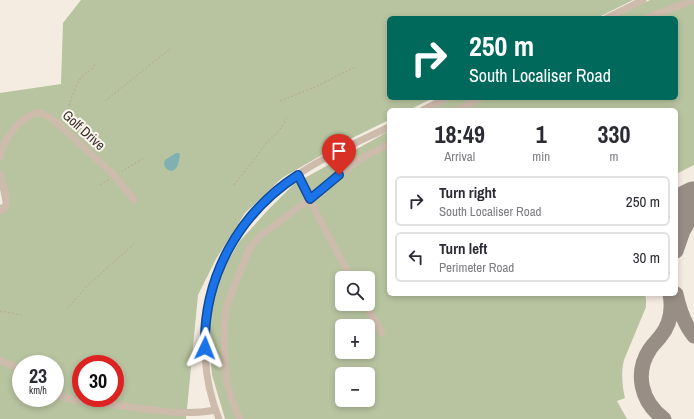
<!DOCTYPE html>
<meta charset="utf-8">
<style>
body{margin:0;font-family:"Archivo Narrow",sans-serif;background:#f7f7f7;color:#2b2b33;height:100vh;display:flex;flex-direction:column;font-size:15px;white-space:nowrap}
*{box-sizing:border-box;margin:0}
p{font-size:13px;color:#7c7c81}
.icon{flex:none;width:22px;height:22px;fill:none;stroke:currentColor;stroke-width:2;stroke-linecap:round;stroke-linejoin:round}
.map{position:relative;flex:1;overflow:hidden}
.panel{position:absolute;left:387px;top:108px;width:291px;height:188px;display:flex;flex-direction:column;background:#fff;border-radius:6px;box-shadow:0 2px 6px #0003}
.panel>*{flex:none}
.hud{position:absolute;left:387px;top:16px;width:291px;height:84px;border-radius:6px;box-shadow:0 2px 6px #0003;background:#00695c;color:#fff;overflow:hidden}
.tools{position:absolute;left:335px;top:271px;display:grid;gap:8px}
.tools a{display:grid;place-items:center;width:40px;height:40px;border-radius:6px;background:#fff;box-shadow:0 2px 6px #0003;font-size:20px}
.speed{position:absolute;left:12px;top:355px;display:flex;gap:8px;font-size:20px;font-weight:700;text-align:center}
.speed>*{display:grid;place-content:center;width:52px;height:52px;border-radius:50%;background:#fff;box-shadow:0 2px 6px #0003;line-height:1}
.speed small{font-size:10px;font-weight:400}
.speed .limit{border:6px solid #d22;background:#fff;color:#111}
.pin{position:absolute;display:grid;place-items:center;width:34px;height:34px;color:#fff;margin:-41px -17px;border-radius:50% 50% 50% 0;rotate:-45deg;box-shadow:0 0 4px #0007}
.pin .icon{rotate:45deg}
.me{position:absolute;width:44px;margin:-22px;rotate:2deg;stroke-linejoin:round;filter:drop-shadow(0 0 3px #0008)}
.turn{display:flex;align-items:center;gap:14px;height:84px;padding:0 16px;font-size:18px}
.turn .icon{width:52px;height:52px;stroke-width:2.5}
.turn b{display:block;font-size:28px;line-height:34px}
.eta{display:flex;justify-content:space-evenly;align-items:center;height:68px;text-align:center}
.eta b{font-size:24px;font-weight:800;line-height:28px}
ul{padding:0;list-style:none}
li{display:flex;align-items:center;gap:12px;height:50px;margin:0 8px 6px;padding:0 8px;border:2px solid #e1e1e2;border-radius:6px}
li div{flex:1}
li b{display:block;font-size:15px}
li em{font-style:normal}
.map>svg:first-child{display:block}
</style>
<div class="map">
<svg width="694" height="419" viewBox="0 0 694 419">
<rect width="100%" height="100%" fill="#f4ebe1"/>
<path fill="#b8c4a0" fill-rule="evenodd" d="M81,0h552l-36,18h-208v80h44l-24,12h-20v10l-43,21 -64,37 -37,35 -29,46 -18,36 -12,124h-186v-214l3,-1 -3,-15v-96l61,-9 2,-61zM21,364h34v34h-34zM81,364h34v34h-34z
M650,0h44v165l-18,9v-64h-246l24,-12h222v-80h-62z
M389,131v163h256l1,5v8l-22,53c-3,13 -2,25 1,38l-8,3 10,18h-402l-13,-44 -4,-46 8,-47 23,-40 28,-31 27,-27zM342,278h26v26h-26zM342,326h26v26h-26zM342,374h26v26h-26z"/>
<path fill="#7fb0b2" d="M176,153h2l2,1c-1,6 -1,14 -8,17 -6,-1 -7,-3 -8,-8l1,-3z"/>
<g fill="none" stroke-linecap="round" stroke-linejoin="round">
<path stroke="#988e86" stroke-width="15" d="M676,251l7,-20 11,-19
M676,294c3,14 9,31 18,42
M664,419c-23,-17 -30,-46 -14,-70 3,-5 7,-8 10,-12 10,-12 13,-27 10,-43"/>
<path stroke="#988e86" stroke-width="37" d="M676,209l18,-9"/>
<path stroke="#b9a596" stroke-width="1" stroke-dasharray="2 2" stroke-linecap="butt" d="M567,0h1
M105,101l66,-53
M280,101l35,-14 40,-20
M64,121c5,-13 8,-29 16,-42 4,-7 10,-5 15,-15
M121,172l23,-14
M100,185l10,-6
M234,185l29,-37 4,-6 12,-11 9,-15
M67,309l20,-23 49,-44
M0,311l21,4"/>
<path stroke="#cdbbac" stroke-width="7" d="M607,18l36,-18
M646,18l48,-18
M423,110l24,-12
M457,110l24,-12
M0,157c3,-15 13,-30 26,-39 4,-2 7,-5 12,-5 6,0 12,4 17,8l60,55 19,24
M0,174c2,12 9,23 5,35l-5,2
M298,175l20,41 33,62
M365,304l17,29
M0,360l15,7 6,5
M55,394c17,8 35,7 54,10 34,4 72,13 106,6
M219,419c-33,-82 -7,-177 62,-232 32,-26 71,-42 108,-60
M240,419l-8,-20 -5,-17 -2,-14 -1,-43 2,-16 8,-23 16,-38 9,-11 51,-38 49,-39 30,-16"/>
</g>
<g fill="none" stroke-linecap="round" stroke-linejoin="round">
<g stroke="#114b97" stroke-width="10">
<path id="route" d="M205,348c-2,-71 34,-135 93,-173l12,24 29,-24"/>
</g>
<use href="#route" stroke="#1a73e8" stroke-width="7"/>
</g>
<g text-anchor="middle" stroke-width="4" stroke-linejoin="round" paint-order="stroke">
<g font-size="14" fill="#3b302b" stroke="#fbf5ee">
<text transform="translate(84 130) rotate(42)" y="5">Golf Drive</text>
</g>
</g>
</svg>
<div class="tools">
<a><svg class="icon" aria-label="search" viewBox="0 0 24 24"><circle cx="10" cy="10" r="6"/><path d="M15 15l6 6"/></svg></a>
<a>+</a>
<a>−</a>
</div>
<div class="speed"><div>23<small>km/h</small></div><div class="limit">30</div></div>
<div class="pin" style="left:339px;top:175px;background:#d93025"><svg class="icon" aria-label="arrive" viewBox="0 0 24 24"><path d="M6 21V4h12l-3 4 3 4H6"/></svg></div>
<svg class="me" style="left:205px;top:348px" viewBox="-20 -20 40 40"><path d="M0-17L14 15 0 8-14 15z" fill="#1a73e8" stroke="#fff" stroke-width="4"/></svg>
<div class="hud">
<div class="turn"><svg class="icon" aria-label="right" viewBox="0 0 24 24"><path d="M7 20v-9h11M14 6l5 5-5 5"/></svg><div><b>250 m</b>South Localiser Road</div></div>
</div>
<section class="panel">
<div class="eta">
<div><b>18:49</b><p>Arrival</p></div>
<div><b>1</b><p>min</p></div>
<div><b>330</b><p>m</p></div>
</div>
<ul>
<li><svg class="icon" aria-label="right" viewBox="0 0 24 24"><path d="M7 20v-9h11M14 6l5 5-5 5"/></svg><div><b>Turn right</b><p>South Localiser Road</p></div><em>250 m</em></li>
<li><svg class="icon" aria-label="left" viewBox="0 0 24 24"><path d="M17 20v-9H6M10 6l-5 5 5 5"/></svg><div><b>Turn left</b><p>Perimeter Road</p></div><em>30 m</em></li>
</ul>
</section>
</div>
